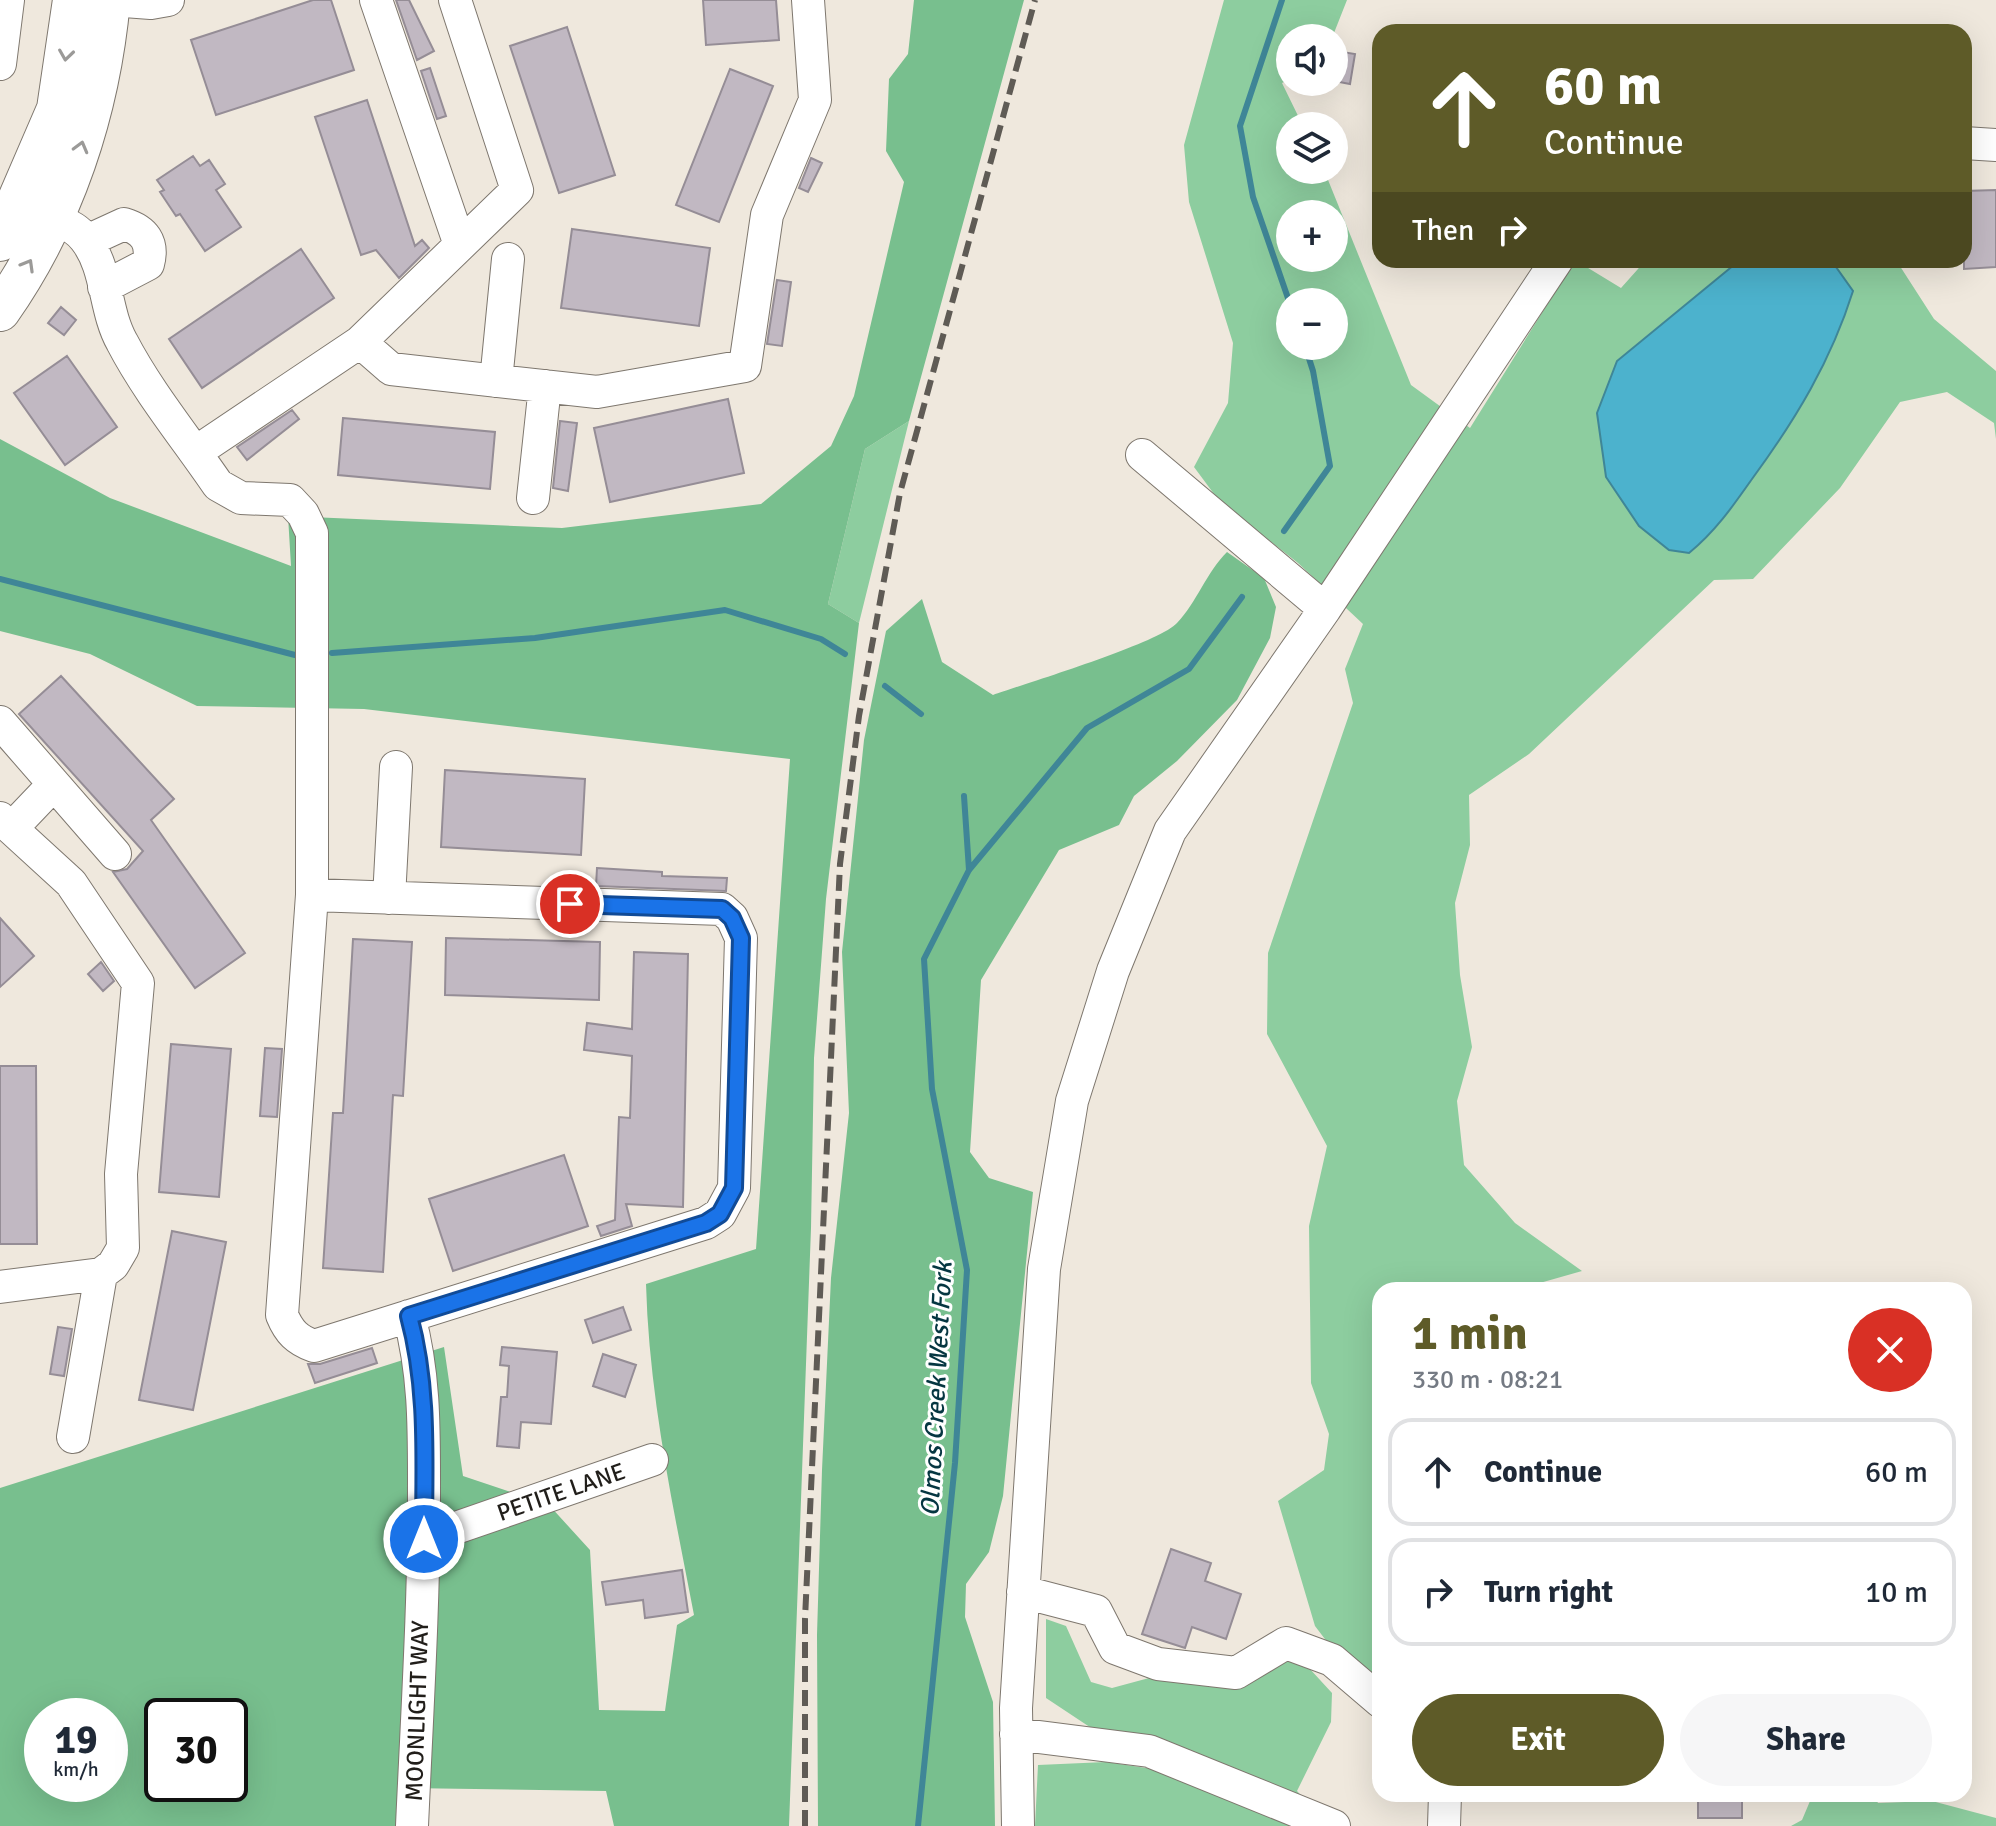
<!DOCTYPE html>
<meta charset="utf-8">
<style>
body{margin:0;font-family:Signika,sans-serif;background:#f6f6f7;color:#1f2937;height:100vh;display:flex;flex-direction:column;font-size:30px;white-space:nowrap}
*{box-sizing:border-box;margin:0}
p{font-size:26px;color:#747a83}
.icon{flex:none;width:44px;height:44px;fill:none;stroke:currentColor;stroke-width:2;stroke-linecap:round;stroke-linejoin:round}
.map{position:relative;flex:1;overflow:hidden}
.panel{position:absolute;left:1372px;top:1282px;width:600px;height:520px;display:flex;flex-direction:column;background:#fff;border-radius:24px;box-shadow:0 8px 32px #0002}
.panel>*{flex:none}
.hud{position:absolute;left:1372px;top:24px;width:600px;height:244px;border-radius:24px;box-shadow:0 8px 32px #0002;background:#5e5b28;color:#fff;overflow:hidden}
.buttons{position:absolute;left:1276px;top:24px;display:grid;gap:16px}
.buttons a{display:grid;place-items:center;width:72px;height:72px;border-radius:50%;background:#fff;box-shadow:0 8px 32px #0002;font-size:40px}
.speed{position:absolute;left:24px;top:1698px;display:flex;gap:16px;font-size:40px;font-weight:700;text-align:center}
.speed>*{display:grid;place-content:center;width:104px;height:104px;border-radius:50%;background:#fff;box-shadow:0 8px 32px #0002;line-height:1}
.speed small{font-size:20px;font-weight:400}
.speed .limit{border:4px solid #111;border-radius:12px;background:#fff;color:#111}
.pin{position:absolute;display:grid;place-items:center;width:68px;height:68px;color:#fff;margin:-34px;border:4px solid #fff;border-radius:50%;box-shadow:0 2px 8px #0007}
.me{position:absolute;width:88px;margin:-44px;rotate:0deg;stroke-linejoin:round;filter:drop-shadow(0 0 6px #0008)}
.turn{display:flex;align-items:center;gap:28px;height:168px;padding:0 40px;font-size:36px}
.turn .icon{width:104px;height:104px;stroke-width:2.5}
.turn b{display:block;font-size:56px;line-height:68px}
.then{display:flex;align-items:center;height:76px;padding:0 40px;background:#0003;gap:16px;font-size:30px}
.round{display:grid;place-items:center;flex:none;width:84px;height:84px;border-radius:42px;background:#f6f6f7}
.headline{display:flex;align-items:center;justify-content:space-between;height:136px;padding:0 40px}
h1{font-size:48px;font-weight:800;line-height:60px;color:#5e5b28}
.primary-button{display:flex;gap:16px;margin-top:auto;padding:16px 40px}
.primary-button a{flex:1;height:92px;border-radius:48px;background:#5e5b28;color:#fff;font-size:32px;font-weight:800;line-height:92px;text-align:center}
.primary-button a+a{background:#f6f6f7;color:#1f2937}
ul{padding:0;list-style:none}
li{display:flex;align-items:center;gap:24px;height:108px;margin:0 16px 12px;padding:0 24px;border:4px solid #e0e1e3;border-radius:24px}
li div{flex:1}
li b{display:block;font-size:30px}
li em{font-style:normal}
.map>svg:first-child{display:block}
</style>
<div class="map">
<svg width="1996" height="1826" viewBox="0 0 1996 1826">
<rect width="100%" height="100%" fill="#efe8dd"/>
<path fill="#8dcd9f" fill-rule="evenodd" d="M1224,0h123l-15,38h-42v41l-8,4 21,43h-13v44h34l87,215 59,43 105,-168 46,28 25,-28h250l38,59 62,52v68l-2,-16 -47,-31 -47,10 -60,86 -87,91 -39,1 -185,174 -60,41 1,50 -15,58 5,72 12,72 -15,54 7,64 51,58 67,48 -67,19h-135v387l-46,-26 -19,-25 -37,-125 46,-31 5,-36 -18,-51 -2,-157 18,-80 -60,-112 1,-81 85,-250 -8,-34 18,-45 -65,-61 -78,-61 -26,-35 34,-64 5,-60 -44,-141 -5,-57zM1290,214h44v44h-44zM1290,302h44v44h-44z
M909,421l-50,202 -31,-19 37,-155z
M1046,1619l20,7 25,56 21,6 63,-17 77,5 46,-20 34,37 -1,29 -34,69 32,35h-294l3,-61 68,-3 47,7 -107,-71z
M1813,1794h60l5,9 54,-2 64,17v8h-205l11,-6z"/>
<path fill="#78bf8e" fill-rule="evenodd" d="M914,0h110l-115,421 -44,28 -37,155 31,19 -33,276 -12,159 -3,170 -22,598h-175l-8,-35 -201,-3 -3,38h-402v-338l444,-141 19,129 86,29 41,45 9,160 66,1 12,-86 17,-10c-21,-109 -45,-219 -48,-331l110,-35 34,-490 -426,-50 -167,-3 -107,-52 -90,-23v-192l110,59 181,68 -3,-50 274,12 199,-24 70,-58 23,-50 50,-214 -18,-31 3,-72 19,-25zM42,1716h68v68h-68zM162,1716h68v68h-68z
M1227,552l37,26 12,29 -6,31 -33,62 -60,61 -43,35 -15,29 -60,25 -78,130 -11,172 19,26 44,14 -30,304 -14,56 -23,32 -1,33 28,85 2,124h-177l-1,-191 5,-165 9,-192 18,-165 -7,-161 22,-212 22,-109 36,-32 20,63 51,33c34,-12 166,-52 184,-72 20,-21 29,-50 50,-71z"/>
<path fill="#4cb2cd" stroke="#3f8697" stroke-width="2" d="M1740,260h91l22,31c-22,70 -57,128 -101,188 -19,27 -37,53 -63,74l-20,-3 -30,-24 -33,-49 -9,-64 20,-52z"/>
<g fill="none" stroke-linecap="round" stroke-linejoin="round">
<path stroke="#3f8697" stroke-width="6" d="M1282,0l-42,126 13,71 37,107
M1284,531l46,-65 -17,-95 -8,-25
M0,579l295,76
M332,653l203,-15 190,-28 96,29 24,15
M885,686l36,28
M964,796l5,74
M918,1826l37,-363 12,-193 -35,-181 -8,-130 45,-89 118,-142 102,-59 53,-72"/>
</g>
<path fill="#c1b8c2" stroke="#958d96" stroke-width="2" d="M313,0h18l23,70 -138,45 -25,-75z
M396,0h13l25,51 -17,9z
M703,0h73l3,40 -73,5z
M567,27l48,148 -56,18 -49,-147z
M1336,51l19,3 -5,30 -16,-3z
M430,68l16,48 -9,3 -16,-48z
M730,69l43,17 -54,136 -43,-17z
M367,100l48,146 7,-6 7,8 -30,30 -23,-28 -15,5 -46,-138z
M193,156l7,10 9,-6 16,24 -9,6 25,37 -36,24 -25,-37 -4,2 -16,-24 4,-2 -7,-10z
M811,158l11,5 -14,29 -9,-4z
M1996,190v77l-32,2v-78z
M572,229l138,19 -11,78 -138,-18z
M301,249l33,49 -132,90 -33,-49z
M777,280l14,2 -9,64 -15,-2z
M61,307l15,13 -12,15 -16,-12z
M67,356l50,71 -52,38 -51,-72z
M728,399l16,74 -134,29 -16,-74z
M292,410l7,9 -52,41 -10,-13z
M343,418l152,14 -5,57 -152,-14z
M560,421l17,2 -9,68 -15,-3z
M61,676l113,123 -23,21 94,133 -50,35 -82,-116 14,-3 16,-18 -124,-137z
M445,770l140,9 -4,76 -140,-8z
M597,868l65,4v4l65,2 -1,13 -130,-5z
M0,918l34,38 -34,31z
M446,938l154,4 -1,58 -154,-5z
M353,939l59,3 -9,154 -10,-1 -10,177 -60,-4 10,-155h10z
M634,952l54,2 -5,253 -57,-3 6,22 -31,10 -4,-10 18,-6 4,-103 11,1 2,-62 -48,-6 3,-27 45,6z
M101,962l13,19 -11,10 -15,-17z
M171,1044l60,5 -12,148 -60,-5z
M265,1048l17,1 -5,68 -17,-1z
M0,1066h36l1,178h-37z
M564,1155l24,71 -135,45 -24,-72z
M172,1231l54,11 -33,168 -54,-10z
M623,1307l8,23 -38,13 -8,-23z
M58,1327l14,2 -8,47 -14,-2z
M502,1347l55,5 -6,72 -30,-2 -2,26 -22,-2 4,-49h6l2,-31 -9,-1z
M372,1348l5,15 -62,20 -7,-19h12z
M603,1354l33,11 -11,32 -32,-11z
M1171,1549l40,14 -6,18 36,13 -15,45 -34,-12 -7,21 -43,-14z
M682,1570l6,42 -43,6 -2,-18 -37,5 -4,-23z
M1698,1801h44v17h-44z"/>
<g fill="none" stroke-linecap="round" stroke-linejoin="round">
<g stroke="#7e776e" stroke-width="34">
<path id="minor" d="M111,0l40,3 17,-3
M376,0l84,245
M0,64l8,-64
M1964,143l32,2
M30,223c22,-3 40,-3 55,16 23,29 19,71 37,103 26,50 64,96 96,143l23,13 49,2 13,14 9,19v362l410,14 10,9 9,20 -7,250 -14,26 -14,9 -392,123c-17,-6 -25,-14 -32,-31l30,-420
M87,241l37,-17c20,6 30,18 24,40l-44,23
M360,342l31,27 206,23 148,-26 22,-151 48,-115 -7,-100
M496,381l12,-122
M196,452l164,-110 157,-152 -62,-190
M1142,455l183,154
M533,498l12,-112
M0,722l115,132
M0,818l71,65 67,100 -17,191 2,74 -10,17 -12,9 -101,13
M13,827l41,-43
M389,898l7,-131
M409,1316c16,59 15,115 15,175 0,112 -7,224 -12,335
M73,1437l28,-163
M424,1539l228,-79
M1023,1592l73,19 19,37 43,16 78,9 50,-30 46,17 48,41
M1016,1734l133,17 185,75
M1018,1826l-2,-118 28,-439 28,-168 41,-130 57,-140 155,-222 232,-349
M1444,1826l1,-32"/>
</g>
<g stroke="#7e776e" stroke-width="42">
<path id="major" d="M0,241l57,-132 16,-109
M0,311c64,-91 100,-200 110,-311"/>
</g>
<use href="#minor" stroke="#fff" stroke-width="32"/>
<use href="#major" stroke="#fff" stroke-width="40"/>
<path stroke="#5f5b55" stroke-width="6" stroke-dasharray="16 8" stroke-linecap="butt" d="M805,1826v-207l35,-755 19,-148 41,-223 135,-493"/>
</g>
<defs><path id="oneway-chevron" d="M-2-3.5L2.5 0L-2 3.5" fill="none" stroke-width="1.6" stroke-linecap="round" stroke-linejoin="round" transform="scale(2)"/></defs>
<g stroke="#9b9a98">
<use href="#oneway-chevron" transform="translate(66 55) rotate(98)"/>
<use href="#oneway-chevron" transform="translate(81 147) rotate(-75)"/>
<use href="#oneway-chevron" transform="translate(28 265) rotate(-60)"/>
</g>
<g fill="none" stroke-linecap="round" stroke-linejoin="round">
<g stroke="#114b97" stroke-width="20">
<path id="route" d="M424,1539c0,-75 5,-150 -15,-223l297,-93 14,-9 14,-26 7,-250 -9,-20 -10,-9 -152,-5"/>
</g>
<use href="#route" stroke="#1a73e8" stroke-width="14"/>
</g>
<g text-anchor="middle" stroke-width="6" stroke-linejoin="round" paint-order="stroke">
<g font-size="24" fill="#211e1a" stroke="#fff">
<text transform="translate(561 1492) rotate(-19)" y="8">PETITE LANE</text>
<text transform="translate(417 1711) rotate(-88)" y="8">MOONLIGHT WAY</text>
</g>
<g font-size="26" font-style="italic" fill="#053641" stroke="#fff">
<text transform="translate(936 1389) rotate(-87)" y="9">Olmos Creek West Fork</text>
</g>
</g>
</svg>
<div class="buttons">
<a><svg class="icon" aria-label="sound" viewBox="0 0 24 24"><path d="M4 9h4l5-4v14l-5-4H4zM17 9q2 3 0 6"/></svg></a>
<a><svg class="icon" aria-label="layers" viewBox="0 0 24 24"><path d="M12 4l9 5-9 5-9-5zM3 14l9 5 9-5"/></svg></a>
<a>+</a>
<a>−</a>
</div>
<div class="speed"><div>19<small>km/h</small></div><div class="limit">30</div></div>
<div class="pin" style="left:570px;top:904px;background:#d93025"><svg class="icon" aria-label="arrive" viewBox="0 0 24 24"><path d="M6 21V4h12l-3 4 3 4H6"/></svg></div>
<svg class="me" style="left:424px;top:1539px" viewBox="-20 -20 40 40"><circle r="17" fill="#1a73e8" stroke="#fff" stroke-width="3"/><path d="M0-11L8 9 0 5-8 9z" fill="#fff"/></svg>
<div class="hud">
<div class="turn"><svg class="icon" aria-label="ahead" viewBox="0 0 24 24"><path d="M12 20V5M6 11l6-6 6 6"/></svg><div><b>60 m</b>Continue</div></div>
<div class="then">Then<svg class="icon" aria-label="right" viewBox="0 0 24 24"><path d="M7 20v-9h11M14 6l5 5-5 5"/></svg></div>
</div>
<section class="panel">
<div class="headline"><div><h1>1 min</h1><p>330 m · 08:21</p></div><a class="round" style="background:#d93025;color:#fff"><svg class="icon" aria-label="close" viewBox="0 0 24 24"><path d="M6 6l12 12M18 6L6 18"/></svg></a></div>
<ul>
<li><svg class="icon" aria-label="ahead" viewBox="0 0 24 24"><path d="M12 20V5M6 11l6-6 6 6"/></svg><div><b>Continue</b></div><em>60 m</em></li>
<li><svg class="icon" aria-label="right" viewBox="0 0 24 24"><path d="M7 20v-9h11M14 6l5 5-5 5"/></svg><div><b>Turn right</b></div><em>10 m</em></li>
</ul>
<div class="primary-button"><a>Exit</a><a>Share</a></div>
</section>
</div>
